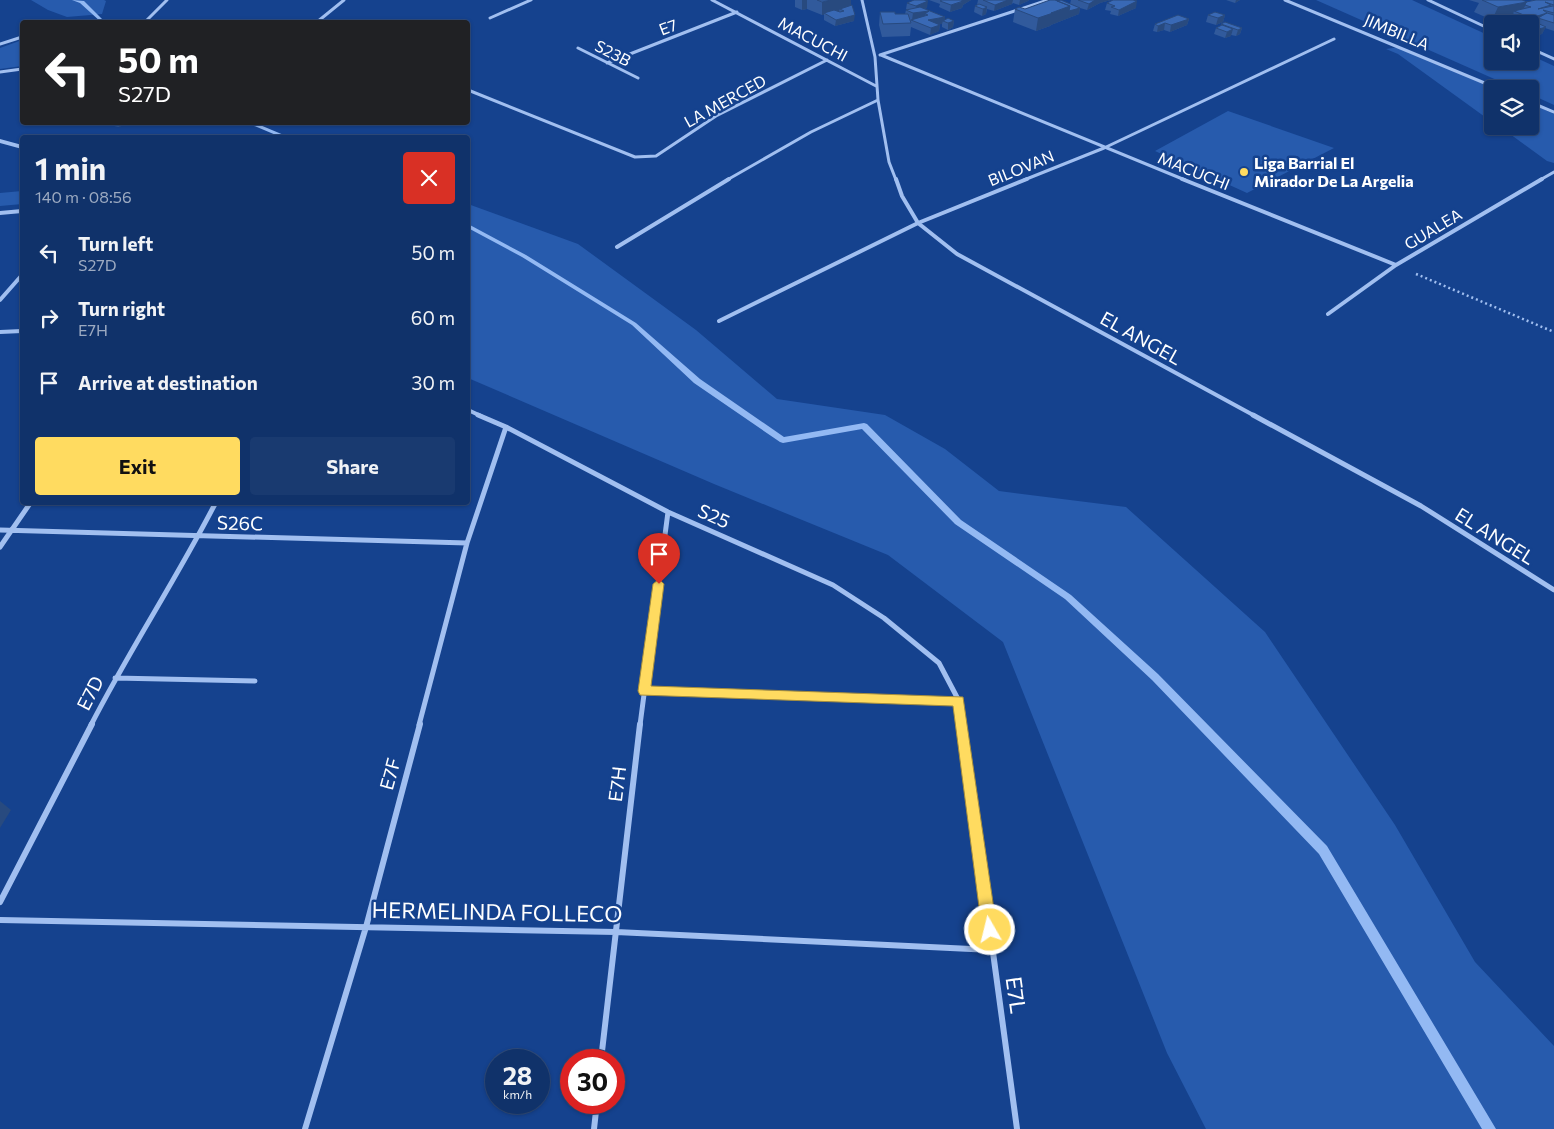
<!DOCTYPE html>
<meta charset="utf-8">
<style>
body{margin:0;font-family:Commissioner,sans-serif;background:#193a70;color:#f1f3f6;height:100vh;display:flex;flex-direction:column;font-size:19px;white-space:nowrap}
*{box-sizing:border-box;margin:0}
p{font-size:16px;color:#9caac1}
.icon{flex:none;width:28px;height:28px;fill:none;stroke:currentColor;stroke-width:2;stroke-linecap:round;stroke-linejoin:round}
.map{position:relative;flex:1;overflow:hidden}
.sheet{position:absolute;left:20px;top:135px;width:450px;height:370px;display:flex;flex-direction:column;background:#10326a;border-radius:5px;box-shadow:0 1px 4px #0004,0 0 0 1px #304d7e}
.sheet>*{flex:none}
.banner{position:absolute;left:20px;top:20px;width:450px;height:105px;border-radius:5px;box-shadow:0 1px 4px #0004,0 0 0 1px #304d7e;background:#202124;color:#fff;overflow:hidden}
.buttons{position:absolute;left:1484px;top:15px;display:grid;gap:10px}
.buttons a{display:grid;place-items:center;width:55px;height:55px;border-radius:5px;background:#10326a;box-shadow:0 1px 4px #0004,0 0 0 1px #304d7e;font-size:25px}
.speed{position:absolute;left:485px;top:1049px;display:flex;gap:10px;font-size:25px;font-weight:700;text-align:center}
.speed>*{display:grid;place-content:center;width:65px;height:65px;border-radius:50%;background:#10326a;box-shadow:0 1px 4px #0004,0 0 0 1px #304d7e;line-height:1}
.speed small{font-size:12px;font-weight:400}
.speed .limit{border:8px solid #d22;background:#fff;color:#111}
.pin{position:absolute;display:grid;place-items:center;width:42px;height:42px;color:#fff;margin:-51px -21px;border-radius:50% 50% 50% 0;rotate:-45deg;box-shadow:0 0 5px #0007}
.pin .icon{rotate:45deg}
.me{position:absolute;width:55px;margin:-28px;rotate:352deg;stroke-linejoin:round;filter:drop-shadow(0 0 4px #0008)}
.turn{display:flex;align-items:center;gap:18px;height:105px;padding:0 15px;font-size:22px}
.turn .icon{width:65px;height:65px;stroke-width:2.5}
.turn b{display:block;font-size:35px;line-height:42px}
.round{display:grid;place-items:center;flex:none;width:52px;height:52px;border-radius:5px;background:#193a70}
.overview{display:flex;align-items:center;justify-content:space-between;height:85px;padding:0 15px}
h1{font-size:30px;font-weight:700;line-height:38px}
.action{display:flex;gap:10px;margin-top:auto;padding:10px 15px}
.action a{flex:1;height:58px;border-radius:5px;background:#ffdb60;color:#111;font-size:20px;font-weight:700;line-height:58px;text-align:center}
.action a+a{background:#193a70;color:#f1f3f6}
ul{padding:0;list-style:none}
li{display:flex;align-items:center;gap:15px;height:65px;padding:0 15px}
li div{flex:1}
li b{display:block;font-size:19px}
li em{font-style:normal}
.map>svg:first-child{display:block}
</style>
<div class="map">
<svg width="1554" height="1129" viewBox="0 0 1554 1129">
<rect width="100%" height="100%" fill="#15428e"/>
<path fill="#275bad" d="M31,0h73l2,1 -4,13 -35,3 -19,-7z
M1316,0h96l80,37v24h38v-6l24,11v39l-24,-11v-5h-13z
M22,40v26l-22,3v-21z
M1400,47l96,42h-4v33l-94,-68 -12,-5z
M1530,103l24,11v49l-7,-2 -48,-35h31z
M1228,111l106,37 -87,45 -92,-42z
M22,191v13l-22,2v-13z
M468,204l110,40 118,86 81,69 108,16 60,34 54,42 127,16 139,125 130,193 80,137 79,84v83h-348l-39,-76 -164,-411 -115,-87 -174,-71 -246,-106z"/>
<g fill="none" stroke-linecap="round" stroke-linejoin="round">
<path fill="#93b9f3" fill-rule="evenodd" d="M72,0l12,1 21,21h-4l-21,-19z
M245,122h8l38,16h-8z
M468,224l58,31 110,68 64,56 84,58 80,-14 3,1 94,96 110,75 87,79 169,172 169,283h-14l-163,-275 -167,-174 -87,-81 -110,-75 -93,-95 -79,14 -3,-1 -86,-59 -62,-58 -110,-68 -54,-29z"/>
<path stroke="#a1bff0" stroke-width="2.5" stroke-dasharray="2 3" stroke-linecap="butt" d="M1416,274l138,58"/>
<path stroke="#a1bff0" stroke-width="3" d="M712,0l164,86
M862,0l13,57 3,43 11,62 7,18
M1285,0l214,89
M1428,0l64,30
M490,18l41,-18
M145,22l22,-22
M317,22l27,-22
M0,44l22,-7
M578,48l60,30
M1530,48l24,11
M880,55l168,-55
M881,55l304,125
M607,63l130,-51
M0,72l22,-3
M468,90l167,67 21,-1 60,-40 111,-56
M1530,102l24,10
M727,180l84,-48 67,-32
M1024,180l80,-32 230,-109
M1540,180l14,-8"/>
<path stroke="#a1bff0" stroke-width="4" d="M896,179l6,17 16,27 39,31 298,162
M1182,179l214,86
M617,247l112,-68
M0,300l22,-25
M1328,314l68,-49 146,-86
M719,321l199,-98 109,-44
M0,332l22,-1
M468,410l13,6"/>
<path stroke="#a1bff0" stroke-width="5" d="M478,415l28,12 162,85 165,73 51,33 55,45 20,38 3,24
M1253,415l168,91 133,84
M0,530l467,13
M0,547l31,-45
M115,678l140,3
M644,691l315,10
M91,725c39,-76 86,-147 125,-223
M419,725l48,-182 39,-116
M640,725l28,-213"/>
<path stroke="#a1bff0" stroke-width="6" d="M962,724l55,405
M0,902l92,-178
M0,920l616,12 376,18
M601,1060l39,-336
M305,1129l61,-202 54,-203
M594,1129l3,-27"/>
<path fill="#a1bff0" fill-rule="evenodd" d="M0,139l22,6v4l-22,-6z
M22,209v4l-22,2v-4z"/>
</g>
<path fill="#315a9c" d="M795,0h56v5l3,16 -19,5 -11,-6v-5h-2l-15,-6 -5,1 -7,-3z
M929,0h42l-8,5 -1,3 -12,4 -11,-5 1,-3z
M978,0h51l-1,1 -9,4 -6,-2 -1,1 -18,7 -7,-2 -1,5 -4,2 -8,-4 1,-6 2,-1z
M1071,0h40l-11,3 -13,7 -7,-2 -1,6 -28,11 -1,1 -14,5 -23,-9 2,-13h10l45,-5z
M1226,0h14l-5,3z
M1469,0h53l5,2 7,-2h20v31l-9,-3 -3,6 -12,3v-13h-34l2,-5 -6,1 -18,-8 5,-9z
M907,3l20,5 -3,1 21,8v3l9,1 -1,6 -5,3 -6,-3v-3h-3l1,1 -1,6 -9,4 -19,-8 -1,9 -28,1 -3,-12 1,-13 15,2h10l1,-4h2l-2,-1z
M1107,3l29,5 -18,8 -8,-2 1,-3 -6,-1z
M1208,15h17l-2,7 -7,3 -10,-3z
M1189,19l-2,6 -17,7 -6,-2 -7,2 -4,-1 2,-7z
M1221,24l21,4 -2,6 -4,2 -5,-1v1l-6,2 -11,-4 2,-6 5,-2z
M95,122h34l-10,5z"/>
<path fill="#284a7f" d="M802,0h5v9l-5,1z
M831,0h20v8l-11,1 -1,2 -13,3 -2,-1v2h-2v-13z
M962,0h9l-8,5 -1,3 -12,4 1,-7 11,-3z
M1008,0h5l-1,4 -18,7 1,-6z
M1020,0h9l-1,1 -9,4z
M1095,0h16l-11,3 -13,7 2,-6z
M1236,0h4l-5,3z
M928,1l-1,7 -12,4 1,-6z
M1137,1l-1,7 -18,8 1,-6z
M1527,2l-6,12 -7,-3 -2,6h-13l-1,2 -6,1 6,-13z
M1070,6l10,2 -1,6 -28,11 -1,1 -14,5 2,-13z
M987,7l-1,7 -4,2 1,-7z
M929,11l-4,3v4l-13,2 1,-7z
M1547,13l-3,6 -6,-1 -2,4 -6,2h-9l8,-2 2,-4z
M855,15l-1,6 -19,5 1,-6z
M1225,15l-2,7 -7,3 2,-7z
M945,17v4h-2l-1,3 -14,3v-7z
M1189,19l-2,6 -17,7 1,-7z
M954,21l-1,6 -5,3v-7z
M1165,23l-1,7 -7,2 1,-6z
M940,25l-1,6 -9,4 1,-7z
M1546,27l-4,7 -12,3v-3l2,-3z
M1242,28l-2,6 -4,2 2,-6z
M1233,29l-2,7 -6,2 2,-6z
M117,122h12l-10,5z
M0,801l11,9 -11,18z"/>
<path fill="#3969b5" stroke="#284a7f" d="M817,0h14l-9,2z
M914,0h10l4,1 -12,5 -9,-3z
M942,0h19l2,1 -12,4 -11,-4z
M983,0h25l-13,5z
M1050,0h5l15,6 -19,7h2l-15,5 -23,-9 4,-2 6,2z
M1061,0l19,8 -11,3 1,-5 -13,-5z
M1078,0h17l-6,4z
M1113,0h20l4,1 -18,9 -8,-3 4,-1 -8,-3z
M1482,0h40l5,2 -29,5z
M1536,0h18v5l-9,-3 6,3 -13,4 15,-3h1v7l-11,-3 4,3 -16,5 -17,-7 17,-4 -6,-2 1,-3z
M979,4l8,3 -4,2 -8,-3z
M852,5l3,10 -19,5 -12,-7 10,-3 6,2 4,-1 -4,-2z
M920,7l25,10 -17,3 12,5 -9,3 -20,-8 17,-5 -3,-1 4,-3 -16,2 -7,-3z
M880,12h15v2h13l3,9 -28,1z
M1215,12l10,3 -7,3 -10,-3z
M1547,13l7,2v8l-16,-5z
M1513,14l18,7 -10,3h-6l-16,-7z
M1178,15l11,4 -18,6 -6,-2 -7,3 -3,-2z
M948,18l6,3 -6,2 -5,-2z
M1225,22l17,6 -4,2 -17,-6z
M1535,22l11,5 -14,4 -2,-1v-6h-1z
M1222,25l11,4 -6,3 -11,-4z"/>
<path fill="#ffdb60" stroke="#a68e3e" d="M659,579l5,5 -13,102 312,11 34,233 -2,6 -5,2 -5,-2 -3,-6 -29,-224 -313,-11 -2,-4 15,-107z"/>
<circle fill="#ffdb60" stroke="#15428e" stroke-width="2" cx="1244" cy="172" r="5"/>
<g text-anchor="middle" stroke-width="5" stroke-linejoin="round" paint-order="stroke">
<g font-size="16" fill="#fff" stroke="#15428e">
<text transform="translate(668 27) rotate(-21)" y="6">E7</text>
<text transform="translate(1397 32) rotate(23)" y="6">JIMBILLA</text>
<text transform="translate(813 39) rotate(28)" y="6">MACUCHI</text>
<text transform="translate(613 53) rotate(27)" y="6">S23B</text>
<text transform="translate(725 101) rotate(-29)" y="6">LA MERCED</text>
<text transform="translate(1021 168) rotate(-22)" y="6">BILOVAN</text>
<text transform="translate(1194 171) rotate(22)" y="6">MACUCHI</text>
<text transform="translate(1433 229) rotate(-31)" y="6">GUALEA</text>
</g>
<g font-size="16" font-weight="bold" fill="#fff" stroke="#15428e" text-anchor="start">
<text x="1254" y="169">Liga Barrial El<tspan x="1254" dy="18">Mirador De La Argelia</tspan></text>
</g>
<g font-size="19" fill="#fff" stroke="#15428e">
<text transform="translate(1141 338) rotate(29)" y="7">EL ANGEL</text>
<text transform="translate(714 516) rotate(24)" y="7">S25</text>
<text transform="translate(240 523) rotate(1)" y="7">S26C</text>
<text transform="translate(1495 536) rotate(32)" y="7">EL ANGEL</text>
<text transform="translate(90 693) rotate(-63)" y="7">E7D</text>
<text transform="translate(390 774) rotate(-75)" y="7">E7F</text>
<text transform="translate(617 784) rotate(-83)" y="7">E7H</text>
</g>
<g font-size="22" fill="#fff" stroke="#15428e">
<text transform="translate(497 912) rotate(1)" y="8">HERMELINDA FOLLECO</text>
<text transform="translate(1016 995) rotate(82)" y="8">E7L</text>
</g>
</g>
</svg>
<div class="buttons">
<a><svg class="icon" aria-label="sound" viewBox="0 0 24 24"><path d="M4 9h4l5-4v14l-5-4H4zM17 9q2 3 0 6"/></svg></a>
<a><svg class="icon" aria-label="layers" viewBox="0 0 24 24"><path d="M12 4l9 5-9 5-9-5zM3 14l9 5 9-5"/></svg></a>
</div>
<div class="speed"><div>28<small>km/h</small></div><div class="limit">30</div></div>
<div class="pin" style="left:659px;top:584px;background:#d93025"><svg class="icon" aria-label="arrive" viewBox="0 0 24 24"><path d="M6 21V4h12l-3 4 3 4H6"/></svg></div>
<svg class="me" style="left:990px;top:930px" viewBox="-20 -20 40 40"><circle r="17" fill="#ffdb60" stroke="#fff" stroke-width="3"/><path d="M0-11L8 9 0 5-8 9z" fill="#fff"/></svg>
<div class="banner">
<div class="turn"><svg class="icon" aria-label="left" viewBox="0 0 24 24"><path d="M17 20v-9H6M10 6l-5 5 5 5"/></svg><div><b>50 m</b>S27D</div></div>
</div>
<section class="sheet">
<div class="overview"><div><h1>1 min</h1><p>140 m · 08:56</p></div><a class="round" style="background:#d93025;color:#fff"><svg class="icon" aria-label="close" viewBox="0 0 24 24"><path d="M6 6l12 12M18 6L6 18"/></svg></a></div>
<ul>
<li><svg class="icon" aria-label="left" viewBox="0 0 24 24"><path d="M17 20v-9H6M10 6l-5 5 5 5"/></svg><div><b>Turn left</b><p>S27D</p></div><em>50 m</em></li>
<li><svg class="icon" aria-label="right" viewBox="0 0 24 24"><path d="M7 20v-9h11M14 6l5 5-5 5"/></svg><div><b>Turn right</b><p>E7H</p></div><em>60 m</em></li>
<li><svg class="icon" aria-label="arrive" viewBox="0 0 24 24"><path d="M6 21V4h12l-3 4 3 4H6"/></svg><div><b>Arrive at destination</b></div><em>30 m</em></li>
</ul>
<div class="action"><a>Exit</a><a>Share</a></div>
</section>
</div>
